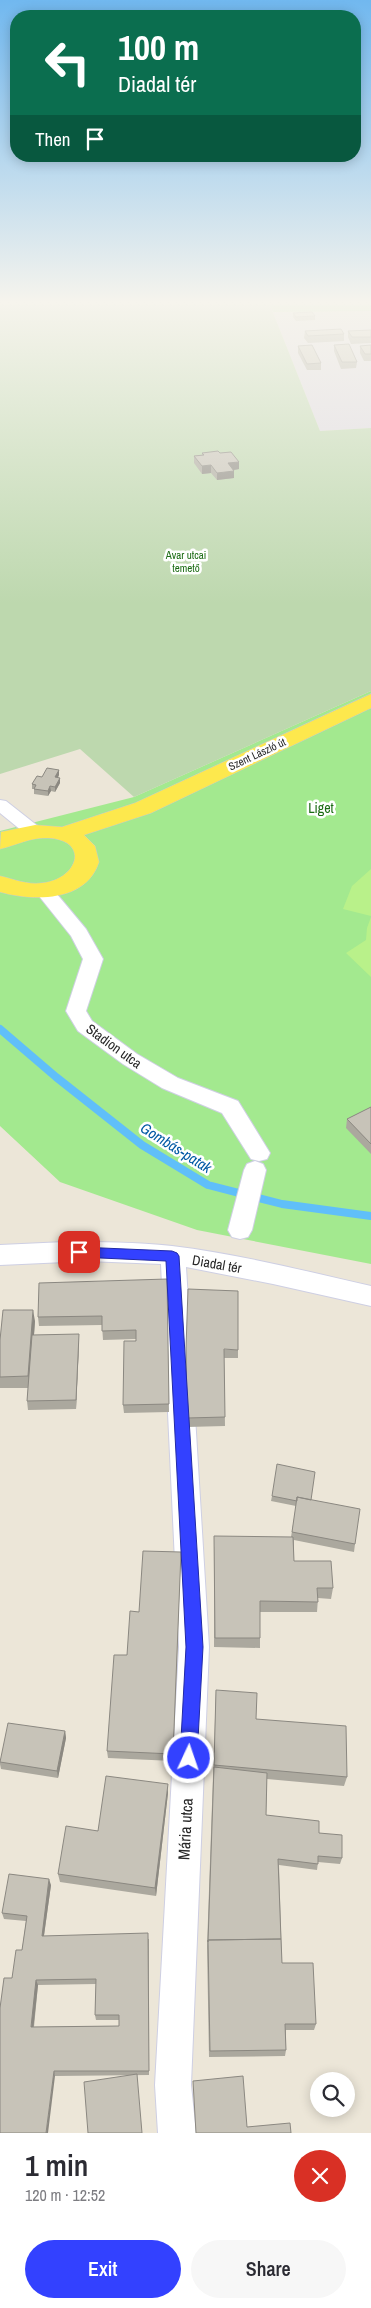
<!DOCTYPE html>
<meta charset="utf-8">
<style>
body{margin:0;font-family:"Archivo Narrow",sans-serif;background:#f7f7f7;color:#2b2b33;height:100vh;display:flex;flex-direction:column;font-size:19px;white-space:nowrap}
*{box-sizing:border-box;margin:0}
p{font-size:16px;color:#7c7c81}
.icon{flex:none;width:28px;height:28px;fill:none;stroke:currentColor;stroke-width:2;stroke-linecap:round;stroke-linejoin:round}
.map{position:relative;height:2133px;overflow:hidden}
.details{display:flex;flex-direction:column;background:#fff;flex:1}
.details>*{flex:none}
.top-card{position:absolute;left:10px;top:10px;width:351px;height:152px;border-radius:20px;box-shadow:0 2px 12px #0003;background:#0b6e4f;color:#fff;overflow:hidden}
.controls{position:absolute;left:310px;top:2072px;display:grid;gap:10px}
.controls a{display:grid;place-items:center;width:45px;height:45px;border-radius:50%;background:#fff;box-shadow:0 2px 12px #0003;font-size:25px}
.pin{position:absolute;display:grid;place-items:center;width:42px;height:42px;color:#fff;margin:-21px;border-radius:10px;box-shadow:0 2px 8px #0006}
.me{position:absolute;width:55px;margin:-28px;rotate:3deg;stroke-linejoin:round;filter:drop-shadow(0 0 4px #0008)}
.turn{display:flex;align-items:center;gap:18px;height:105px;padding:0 25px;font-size:22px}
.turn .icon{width:65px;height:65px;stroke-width:2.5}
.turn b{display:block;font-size:35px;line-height:42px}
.then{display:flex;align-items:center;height:48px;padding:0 25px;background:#0003;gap:10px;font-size:19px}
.round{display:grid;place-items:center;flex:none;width:52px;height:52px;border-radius:26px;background:#f7f7f7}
.head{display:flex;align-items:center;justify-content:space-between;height:85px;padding:0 25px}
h1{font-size:30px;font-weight:600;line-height:38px}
.cta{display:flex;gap:10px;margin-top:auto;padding:10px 25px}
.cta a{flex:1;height:58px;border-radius:30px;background:#3341ff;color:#fff;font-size:20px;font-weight:600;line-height:58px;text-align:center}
.cta a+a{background:#f7f7f7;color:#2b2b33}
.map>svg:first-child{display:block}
</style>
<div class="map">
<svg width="371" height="2133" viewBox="0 0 371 2133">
<rect width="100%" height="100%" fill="#ece6d8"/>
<path fill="#dedae4" d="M371,311v117l-51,3 -47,-119z"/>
<path fill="#a3e98f" d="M270,305h101v6l-98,1z
M371,691v573l-174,-34 -137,-48 -60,-56v-295l134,-34z"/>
<path fill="#bdd8ae" d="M0,305h270l50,126 51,-3v263l-237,106 -54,-48 -80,25z"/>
<path fill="#b9f18a" d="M371,869v47l-28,-7 9,-23z
M371,917v60l-25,-24 20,-13 1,-12z"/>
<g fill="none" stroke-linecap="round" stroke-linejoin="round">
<path stroke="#60bff9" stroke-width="8" d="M0,1029l56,48 86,68 66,40 74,19 89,12"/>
<g stroke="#cecfe3" stroke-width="2">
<path id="street" d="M0,800l6,1 33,26 3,4 -3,4h-12l-27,-22z
M44,885l7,2 35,42 17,30 -17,52 6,10 45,33 41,24 60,23 32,52 -3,6 -8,2 -8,-2 -29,-46 -60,-25 -39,-24 -45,-33 -12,-20 17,-52 -12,-23 -36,-45 2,-4z
M255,1161l8,3 3,6 -14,60 -4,7 -8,2 -8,-2 -4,-7 16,-60 3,-6z
M65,1242c36,0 72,0 107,4 67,8 133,25 199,40v20l-98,-22 -87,-17 23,380 -18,438 5,48h-38l-3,-48 24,-438 -18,-383 -74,-3 -87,4v-20z"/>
</g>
<g stroke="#cbcbcb" stroke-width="1">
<path id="primary" d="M371,694v14l-220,105 -67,22 11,11 4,16c-13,41 -67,39 -99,30v-16c14,3 26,9 42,7 35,-3 49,-42 7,-45 -19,-1 -32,7 -49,11l1,-17 34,-7 27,2 73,-24z"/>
</g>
<use href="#street" fill="#fff" fill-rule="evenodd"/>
<use href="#primary" fill="#fde84d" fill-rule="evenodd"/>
</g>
<path fill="#aba89e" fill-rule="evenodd" d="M293,313l22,3v4l-19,1 -3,-4z
M371,330v13l-20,1 -3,-7v-6z
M305,331l39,3v7l-36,2 -4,-5z
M334,345l23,17 -1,6 -15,1 -7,-18z
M371,345v16h-7l-4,-8v-7z
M298,346l23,17v7h-14l-9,-17z
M202,453h18l19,9v7l-5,1v8l-17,2 -6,-7 -9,1 -8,-11v-7l8,-1z
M59,770v5l-1,3h2v5l-5,9 -4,-1 -3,5 -14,-2v-5h-2v-5l10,-7z
M371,1107v47l-25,-26 1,-9z
M167,1279l2,133 -45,1 -1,-8 13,-66 -33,1 -1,-15 -63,1 -1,-9z
M35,1321l-1,14 45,8 -3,66 -48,1 -1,-9 1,-13h-28v-48z
M186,1348l52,2v8h-14l1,68 -38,1z
M272,1496l39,4 44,44 -1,8 -60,-12v21l39,27 -2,11 -13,-1 -1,14h-57v36l-46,-1v-100l77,-10 5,-31 -25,-5z
M181,1552l-8,209 -65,-3 -1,-7 20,-96 12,-43z
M216,1690l40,29 91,58 -3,9 -77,-7 -1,36 53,18 23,25 -2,6 -22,-2 -1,8 -38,-5 3,98 34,61 -2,6h-28v20l-1,6 -76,1 -2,-110z
M65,1731l1,7 -8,40 -57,-9 -1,-5v-5z
M168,1793l-12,103 -96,-14 -2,-8 40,-43z
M51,1885l-7,51 105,3v136l-94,1 -43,-98 10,-28 4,-29 -22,-2 -2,-6zM96,1984l-1,31 1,5h23v6l-85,1 4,-42z"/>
<path fill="#8b8881" d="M239,462v7l-11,2v-8z
M211,465v8l-9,1v-8z
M234,471v7l-17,2v-7z
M59,770v5l-4,7v-5z
M60,778v5l-5,9v-5z
M50,786l1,5 -3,5v-5z
M33,1310l2,11 -5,67 -2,-12z
M79,1334v9l-3,66v-9z
M65,1731l1,7 -8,40 -1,-7z
M168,1784v9l-12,103 -1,-8z
M49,1879l2,6 -8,57 -1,-6z
M36,1980l2,5 -5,46 -2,-4z
M54,2071l1,5 -7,57h-2z"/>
<path fill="#c7c3b8" stroke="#8b8881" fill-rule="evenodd" d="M312,312l3,4 -19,1 -3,-4z
M341,329l3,5 -36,2 -3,-5z
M371,330v7h-19l-4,-6z
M349,344l8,18h-15l-8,-17z
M312,345l9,18 -14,1 -9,-18z
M371,345v9h-6l-5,-8z
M218,451l2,2 11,-1 8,10 -11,1 6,8 -17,2 -6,-8 -9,1 -8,-10 10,-1 -2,-2z
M47,768l12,2 -4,7 5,1 -5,9 -5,-1 -2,5 -14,-2 2,-4 -4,-1 5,-8 5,1z
M371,1107v37l-24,-25z
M167,1279l2,125 -46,1 1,-64h12v-11l-34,1v-15l-64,1 1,-34z
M188,1289l50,2v59l-14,-1 1,68 -38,1 -1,-70z
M3,1310h30l-5,66 -28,1v-37z
M79,1334l-3,66 -49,1 5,-66z
M277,1464l38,8 -4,28 -14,-3v4l-25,-5z
M297,1497l63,12 -5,35 -63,-12z
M214,1536l79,1 1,24h37l2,27h-16l1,14 -58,-1v37h-45z
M143,1551l38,1 -8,202 -66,-3 7,-96h13l3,-44 9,1z
M216,1690l41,3 -1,26 90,7 1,51 -133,-12z
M8,1723l57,8 -8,40 -57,-9z
M214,1767l53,6 -1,42 53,6v12l23,2v23l-24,-2v8l-40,-5 3,80 -73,1v2z
M106,1776l62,8 -13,104 -97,-14 8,-48 32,5z
M9,1874l40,5 -7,57 106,-3 1,138h-95l-8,62h-46v-125l4,-30h8l4,-28h6l5,-34 -25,-3zM96,1979l-1,36h24v11l-88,1 5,-47z
M281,1939l1,24h31l3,61h-31l1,26 -76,1 -2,-111z
M137,2074l5,59h-54l-4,-51z
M243,2076l4,51 43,-4 1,10h-95l-3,-52z"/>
<linearGradient id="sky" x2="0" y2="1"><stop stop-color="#71b8ef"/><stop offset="0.5" stop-color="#f6f4ed"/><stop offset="1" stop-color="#f6f4ed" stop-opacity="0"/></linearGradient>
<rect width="371" height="604" fill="url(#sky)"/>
<path fill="#3341ff" stroke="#212aa6" d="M79,1247l93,4 5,2 2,3 24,391 -6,111 -2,6 -6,3 -6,-3 -3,-6 6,-111 -20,-386 -87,-4 -5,-2 -2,-3 2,-4z"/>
<g text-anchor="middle" stroke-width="5" stroke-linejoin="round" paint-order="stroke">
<g font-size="11" fill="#1b6b13" stroke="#fff">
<text x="186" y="559">Avar utcai<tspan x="186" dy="13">temető</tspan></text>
</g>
<g font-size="11" fill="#282828" stroke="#fff">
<text transform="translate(257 754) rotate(-25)" y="4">Szent László út</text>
</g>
<g font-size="14" fill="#1b6b13" stroke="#fff">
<text x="321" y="813">Liget</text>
</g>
<g font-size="14" fill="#282828" stroke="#fff">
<text transform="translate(114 1046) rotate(36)" y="5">Stadion utca</text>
<text transform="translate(217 1264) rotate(10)" y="5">Diadal tér</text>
</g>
<g font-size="15" font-style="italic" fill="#0159a4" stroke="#fff">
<text transform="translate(176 1148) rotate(32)" y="5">Gombás-patak</text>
</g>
<g font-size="16" fill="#282828" stroke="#fff">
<text transform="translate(185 1829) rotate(-87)" y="6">Mária utca</text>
</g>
</g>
</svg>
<div class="controls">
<a><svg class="icon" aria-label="search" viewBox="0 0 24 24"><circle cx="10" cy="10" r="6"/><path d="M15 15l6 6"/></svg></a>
</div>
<div class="pin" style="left:79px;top:1252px;background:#d93025"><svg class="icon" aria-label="arrive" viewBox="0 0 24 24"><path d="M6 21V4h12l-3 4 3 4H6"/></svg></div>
<svg class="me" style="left:189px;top:1758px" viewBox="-20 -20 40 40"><circle r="17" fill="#3341ff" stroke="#fff" stroke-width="3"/><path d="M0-11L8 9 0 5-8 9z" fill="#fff"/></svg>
<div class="top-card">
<div class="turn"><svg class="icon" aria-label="left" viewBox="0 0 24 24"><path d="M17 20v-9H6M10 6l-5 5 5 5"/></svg><div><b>100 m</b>Diadal tér</div></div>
<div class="then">Then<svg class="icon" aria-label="arrive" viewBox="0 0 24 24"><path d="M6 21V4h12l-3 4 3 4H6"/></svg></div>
</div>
</div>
<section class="details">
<div class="head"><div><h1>1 min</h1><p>120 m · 12:52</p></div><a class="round" style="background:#d93025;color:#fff"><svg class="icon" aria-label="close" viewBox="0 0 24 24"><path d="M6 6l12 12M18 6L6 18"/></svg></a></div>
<div class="cta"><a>Exit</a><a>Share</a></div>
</section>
